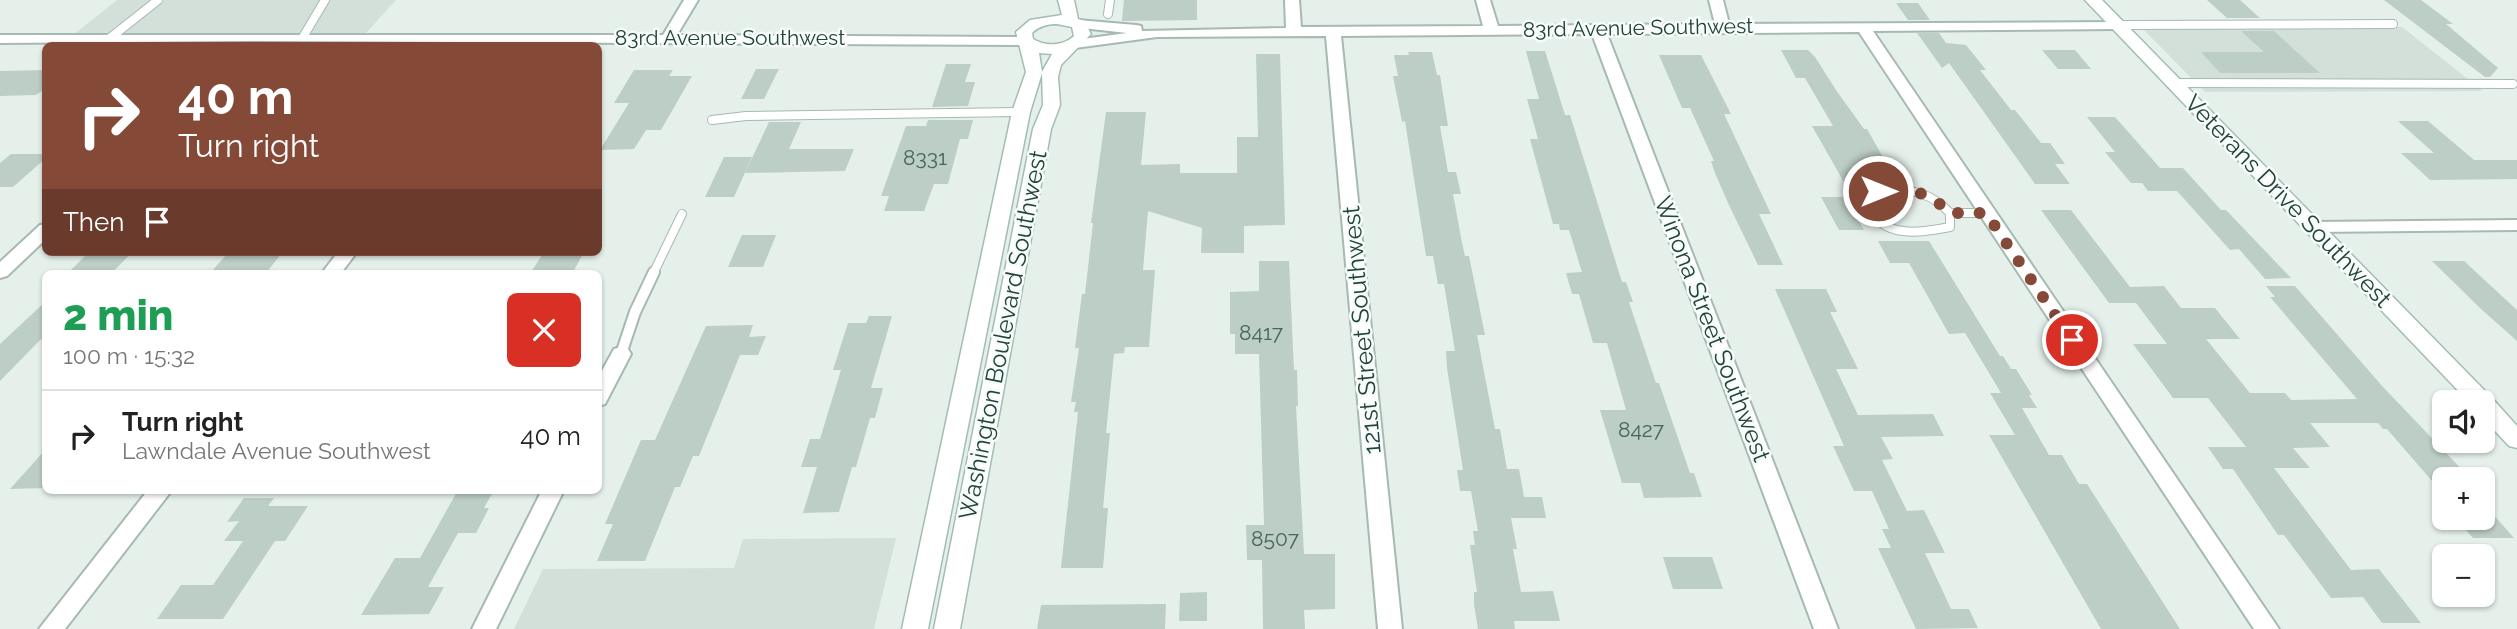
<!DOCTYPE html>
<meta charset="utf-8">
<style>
body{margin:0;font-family:Raleway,sans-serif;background:#f6f6f6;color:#222;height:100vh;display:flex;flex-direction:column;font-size:26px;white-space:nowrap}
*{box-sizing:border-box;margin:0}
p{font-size:23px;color:#767676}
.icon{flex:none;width:38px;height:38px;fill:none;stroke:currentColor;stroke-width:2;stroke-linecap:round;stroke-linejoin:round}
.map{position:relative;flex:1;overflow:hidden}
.sheet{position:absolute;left:42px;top:270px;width:560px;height:224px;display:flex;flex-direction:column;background:#fff;border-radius:10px;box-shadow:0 2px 5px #0004}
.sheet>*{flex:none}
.banner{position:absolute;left:42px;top:42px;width:560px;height:214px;border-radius:10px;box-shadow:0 2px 5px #0004;background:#854938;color:#fff;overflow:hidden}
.fabs{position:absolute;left:2432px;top:390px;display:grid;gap:14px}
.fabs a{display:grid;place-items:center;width:63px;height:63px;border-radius:10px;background:#fff;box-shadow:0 2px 5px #0004;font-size:35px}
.pin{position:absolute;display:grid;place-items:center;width:60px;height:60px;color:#fff;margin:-30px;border:4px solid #fff;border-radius:50%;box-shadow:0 2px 7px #0007}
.me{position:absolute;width:77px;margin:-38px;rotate:90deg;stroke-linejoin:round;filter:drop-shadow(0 0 5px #0008)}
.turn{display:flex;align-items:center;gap:24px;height:147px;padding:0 21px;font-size:32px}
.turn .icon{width:91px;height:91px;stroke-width:2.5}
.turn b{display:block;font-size:49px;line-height:60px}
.then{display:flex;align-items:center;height:66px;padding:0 21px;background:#0003;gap:14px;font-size:26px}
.round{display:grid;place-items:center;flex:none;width:74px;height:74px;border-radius:10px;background:#f6f6f6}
.head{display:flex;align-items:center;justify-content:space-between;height:119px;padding:0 21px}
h1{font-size:42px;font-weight:800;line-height:52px;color:#1e9e55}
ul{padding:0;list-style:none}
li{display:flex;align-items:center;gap:21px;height:91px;padding:0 21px;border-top:2px solid #e0e0e0}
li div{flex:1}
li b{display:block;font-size:26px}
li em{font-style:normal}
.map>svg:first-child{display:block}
</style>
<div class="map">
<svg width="2517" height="629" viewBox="0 0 2517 629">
<rect width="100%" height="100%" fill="#e5f0eb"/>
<path fill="#d3e0da" d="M117,0h279l-30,33 -293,2z
M2402,27l81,64 -278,1 -63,-64z
M896,538l-22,91h-360l29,-60 191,-1 9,-29z"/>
<path fill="#bdcec6" d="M1124,0h73v20l-75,1z
M2207,0h33l20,18h-33z
M2384,0h37l32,24h-7l52,44 -8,9h-5z
M1896,3h22l12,17h-22z
M2241,31h33l46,42h-100l-19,-21h63z
M1917,33h22l7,10 20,2 20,25h-6l31,40h4l26,33h9l15,21h-10l15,20h-35l-86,-121 -7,5z
M1781,50h27l7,7 21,33 28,39h3l31,55h-53l-33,-58h21l-28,-48h-9z
M2042,50h33l16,19h-33z
M1526,51h19l20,64h5l52,167h4l7,20h-4l27,81h3l31,90h4l8,24 -58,1 -4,-15h-18l-22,-73h26l-19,-67h-14l-14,-49h-7l-6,-21 16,-1 -13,-42h-9l-1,-6h-6l-23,-85h8l-11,-40h12z
M1408,52h24l5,23h3l8,51h-8l8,46h8l5,22h-8l9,49 3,13h4l16,79h-8l18,94h5l7,40h12l5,28h18l4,21h-35l6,31h-4l8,43 32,-1 7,30h-46l1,8h-37l-4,-25v-12h3l-7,-47h5l-2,-14h5l-7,-40h-11l-3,-21h6l-16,-102 -1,-17h9l-11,-67h-6l-5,-28h-7l-21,-135 -3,1 -9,-46h5l-4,-21h15z
M1256,54h24l5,171 -41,1v27h-43l1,-25 -54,-17 -5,59h12l-6,77h-24l-1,6 -10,1 -8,79h4l-7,75h5l-5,60h-42l17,-156h-4l2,-10h-5l8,-54h-4l7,-54h3l8,-71h-2l15,-111h40l-5,53 39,-1v9h57v-36h21z
M1659,55h42l30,59h-7l47,100h-12l24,51h-25l-30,-62 -13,-30 -4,-12h3l-24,-53h-8z
M946,64h25l-6,18h10l-7,24 -36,1z
M756,69h23l-15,30h-23z
M46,70v18l-10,7 -36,1v-25z
M634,70h39l-4,6h23l-31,54h-15l-12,19 -34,1 29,-47h-15z
M2087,117h28l45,51h23l38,42h5l65,68 -26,1 -26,-30 -9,1 -53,-59h-29l-6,-8h-11l-26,-31h10z
M928,120h45l-5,19h-8l-12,45h-14l-10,27h-40l5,-15h-8l25,-70h20z
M2398,121h30l46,39h43v19l-87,1 -29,-27h33z
M769,122h32l-12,27h65l-9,22 -100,2z
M11,154h35v4l-33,29h-13v-24z
M724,157h28l-18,40h-29z
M1821,197h24l19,33h-25z
M2041,210h30l59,77 34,-1 17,22h34l25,31h-34l44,54h35l6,7 66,-1 -87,-102h5l-9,-11h29l88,101 87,91 -25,2v16l-58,-67h-4l-5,-6h-68l20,24 -37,1 17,20h-36l77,102 28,-1 42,54h-39l-19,-26 -32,1 -47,-63h-6l-45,-66h-10l-15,-22h38l-38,-49h-35l-40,-54h34l-31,-41h-27z
M742,235h34l-13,32h-35z
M1878,241h51l71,115h3l8,13h5l16,26h-3l8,13h-15l27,47h13l17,29h8l93,145h-79l-112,-194h26l-25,-42h11l-36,-60 -16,1 -40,-71h-19z
M89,252h43l-20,21h-44z
M544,252h40l-11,20h-42z
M228,253h54l-16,20h-56z
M1259,261h30l5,109h3l1,36h-2l8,148h31v55l-31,1 1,19h-42l-1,-69h-15l-1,-35h18l-5,-171h-24v-20h-5v-42l29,-1z
M2432,261h32l53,49v31l-36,-32z
M1775,289h51l11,23h-7l28,57h-22l22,46 75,-1 11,22 -63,1 12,22 -11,1 25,51 17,-1 21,43h-20l26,56h18l9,19 -62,1 -38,-81h13l-9,-19h7l-17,-38h-18l-21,-45h11z
M46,301v33l-46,47v-37z
M869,316h23l-21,72h12l-8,30h-5l-14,49h-4l-13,45 -36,1 14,-46h-16l9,-28h10l21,-69h-8l15,-47h18z
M753,325l-4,12 17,-1 -8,19h-18l-41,101h-6l-13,31h-5l-30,74h-48l16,-37h-8l36,-84h14l51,-114z
M46,449v39l-36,1z
M458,490h36l-10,18h5l-13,25h-18l-30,54h16l-15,27 -68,1 34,-57h25z
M244,498h30l-6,8h40l-23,35h-10l-52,78h-66l24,-34h32l30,-44h-19l15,-20 -12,1z
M2483,503l31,35h-41l-18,-20h28z
M1663,557h49l11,32h-50z
M1207,592v29h-28l1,-28z
M1166,604l-1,25h-128l4,-24z"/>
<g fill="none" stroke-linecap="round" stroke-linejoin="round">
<g stroke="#a6b9b2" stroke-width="10">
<path id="lane-far1" d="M1108,14l2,-14
M2118,25l275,-1
M303,37l22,-37
M110,38l48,-38
M2174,83l339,1
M712,120l34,-4 275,-4
M1889,191c26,-2 43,3 61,22v14c-37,7 -73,12 -86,-31z
M1950,213h36
M653,274l29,-60"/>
</g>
<g stroke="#a6b9b2" stroke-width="14">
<path id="lane" d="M621,354l14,-42 19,-40"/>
</g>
<g stroke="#a6b9b2" stroke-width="4">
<path id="street" d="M684,0h14l-21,35 348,2 7,4 -7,4 -777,-4 -248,2v-8h663z
M1285,0h14l2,27 182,-1 -7,-26h14l8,26 217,-2 -6,-24h14l6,24 394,-2 2,3 -2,3 -5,1 -245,2 406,598h-25l-395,-597 -252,2 231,595h-24l-222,-595 -251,2 61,593h-24l-52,-593 -169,1 -82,11 -7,-4 7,-4 52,-7 -54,-6 -2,-3 7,-4 58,5 5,1 1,5 144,-3z
M2517,220v10l-203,2 -9,-5 9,-5z
M46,224v15l-39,37 -7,2v-16l40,-37z
M338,252h19l-16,21h-19z
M621,347l7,2 3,5 -26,50 -7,2v-28l16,-29z
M148,490h24l-107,139h-26z
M542,490h22l-68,139h-24z"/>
</g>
<g stroke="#a2bdb2" stroke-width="3">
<path id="secondary" d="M1058,0h16l4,19 6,2 7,13 -30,31 -3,12 2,28 -9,24 -91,500h-26l99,-500 10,-24 -1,-32 -12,39 -102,517h-26l110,-517 14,-40 -10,-40 14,-12 32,-5zM1057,24l15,3 2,9c-11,10 -28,11 -41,3l-1,-6c7,-7 15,-9 25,-9zM1039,53l13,1 -10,18z
M2085,0h17l388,396 27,30v22l-8,-2 -26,-28v-16h-14z"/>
</g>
<use href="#lane-far1" stroke="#fff" stroke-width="8"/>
<use href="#lane" stroke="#fff" stroke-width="10"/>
<use href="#street" fill="#fff" fill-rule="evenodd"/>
<use href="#secondary" fill="#fff" fill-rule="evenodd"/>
</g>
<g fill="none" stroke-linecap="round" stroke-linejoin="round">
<path stroke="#854938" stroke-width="12" stroke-dasharray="0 21.6" d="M1878,191c34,-1 47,-2 72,22h36l86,127"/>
</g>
<g text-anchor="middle" stroke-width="5" stroke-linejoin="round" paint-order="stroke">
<g font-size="21" fill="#21443a" stroke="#f7fbf9">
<text transform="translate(1638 28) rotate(-1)" y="7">83rd Avenue Southwest</text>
<text x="730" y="45">83rd Avenue Southwest</text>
</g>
<g font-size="21" fill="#48665d">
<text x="925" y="165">8331</text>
<text x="1261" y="340">8417</text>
<text x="1641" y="437">8427</text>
<text x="1275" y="546">8507</text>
</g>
<g font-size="24" fill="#21443a" stroke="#f7fbf9">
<text transform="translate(2288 201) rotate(46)" y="8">Veterans Drive Southwest</text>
<text transform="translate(1712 329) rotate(69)" y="8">Winona Street Southwest</text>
<text transform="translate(1362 330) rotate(-95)" y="8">121st Street Southwest</text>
<text transform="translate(1003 335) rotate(-79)" y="8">Washington Boulevard Southwest</text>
</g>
</g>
</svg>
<div class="fabs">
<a><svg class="icon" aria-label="sound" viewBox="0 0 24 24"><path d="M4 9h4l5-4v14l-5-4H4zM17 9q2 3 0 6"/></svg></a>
<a>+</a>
<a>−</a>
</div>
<div class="pin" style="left:2072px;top:340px;background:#d93025"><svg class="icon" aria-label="arrive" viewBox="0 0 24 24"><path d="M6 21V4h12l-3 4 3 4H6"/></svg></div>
<svg class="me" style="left:1878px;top:191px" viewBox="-20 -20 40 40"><circle r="17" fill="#854938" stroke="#fff" stroke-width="3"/><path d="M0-11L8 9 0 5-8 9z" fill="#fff"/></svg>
<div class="banner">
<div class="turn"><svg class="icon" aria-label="right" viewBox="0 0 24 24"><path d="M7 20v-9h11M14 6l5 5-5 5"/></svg><div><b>40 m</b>Turn right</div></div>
<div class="then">Then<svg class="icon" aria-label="arrive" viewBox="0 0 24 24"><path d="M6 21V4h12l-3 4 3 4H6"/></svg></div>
</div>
<section class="sheet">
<div class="head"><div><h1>2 min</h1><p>100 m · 15:32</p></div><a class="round" style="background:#d93025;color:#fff"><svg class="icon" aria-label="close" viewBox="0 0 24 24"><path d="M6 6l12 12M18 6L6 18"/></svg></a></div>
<ul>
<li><svg class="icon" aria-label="right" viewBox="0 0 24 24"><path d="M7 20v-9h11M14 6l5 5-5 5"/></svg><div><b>Turn right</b><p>Lawndale Avenue Southwest</p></div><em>40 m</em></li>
</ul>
</section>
</div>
